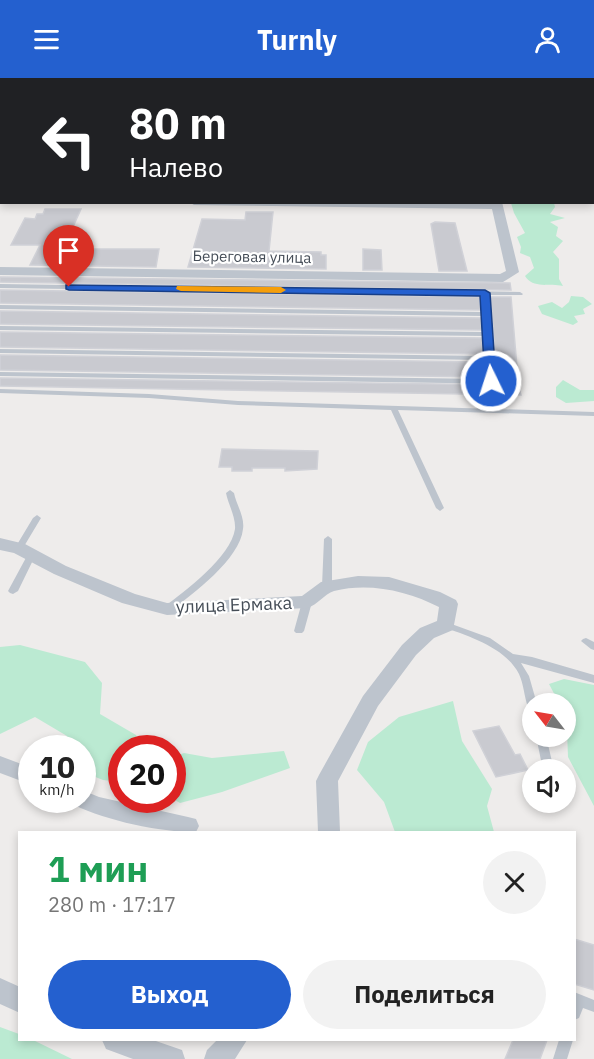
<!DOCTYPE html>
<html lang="ru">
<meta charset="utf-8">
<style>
body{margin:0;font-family:"IBM Plex Sans",sans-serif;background:#f2f2f2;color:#222;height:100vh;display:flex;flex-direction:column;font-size:22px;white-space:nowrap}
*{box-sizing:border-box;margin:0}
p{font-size:20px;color:#767676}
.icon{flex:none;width:33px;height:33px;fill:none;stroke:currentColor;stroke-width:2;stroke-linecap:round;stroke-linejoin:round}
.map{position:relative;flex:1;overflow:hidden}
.side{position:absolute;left:18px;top:753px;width:558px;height:210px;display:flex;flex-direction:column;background:#fff;border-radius:0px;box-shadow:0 3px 9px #0003}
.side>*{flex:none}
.guide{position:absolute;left:0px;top:0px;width:594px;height:126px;box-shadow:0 3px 9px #0003;background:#202124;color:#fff;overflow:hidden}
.needle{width:39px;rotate:301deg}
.tools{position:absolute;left:522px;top:615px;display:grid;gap:12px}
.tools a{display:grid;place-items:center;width:54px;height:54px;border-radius:50%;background:#fff;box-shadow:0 3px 9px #0003;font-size:30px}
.speed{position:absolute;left:18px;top:657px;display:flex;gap:12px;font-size:30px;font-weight:700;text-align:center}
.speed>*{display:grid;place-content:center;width:78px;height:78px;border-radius:50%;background:#fff;box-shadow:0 3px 9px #0003;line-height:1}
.speed small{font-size:15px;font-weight:400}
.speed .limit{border:9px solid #d22;background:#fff;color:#111}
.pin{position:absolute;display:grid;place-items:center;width:51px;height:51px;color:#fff;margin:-62px -26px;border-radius:50% 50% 50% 0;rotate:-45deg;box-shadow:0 0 6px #0007}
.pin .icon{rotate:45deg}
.me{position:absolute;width:66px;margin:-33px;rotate:356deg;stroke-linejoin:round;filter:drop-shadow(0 0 4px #0008)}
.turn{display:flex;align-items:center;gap:21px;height:126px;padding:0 30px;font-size:27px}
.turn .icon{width:78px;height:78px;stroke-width:2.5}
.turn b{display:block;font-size:42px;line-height:51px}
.round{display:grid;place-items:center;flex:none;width:63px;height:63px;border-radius:32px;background:#f2f2f2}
.headline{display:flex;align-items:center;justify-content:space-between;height:102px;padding:0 30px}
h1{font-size:36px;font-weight:700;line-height:45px;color:#1e9e55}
.action{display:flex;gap:12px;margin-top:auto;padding:12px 30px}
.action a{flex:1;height:69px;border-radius:36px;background:#2460cf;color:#fff;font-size:24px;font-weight:700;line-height:69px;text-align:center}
.action a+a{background:#f2f2f2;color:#222}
header{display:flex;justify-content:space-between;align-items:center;height:78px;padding:0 30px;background:#2460cf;color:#fff;font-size:27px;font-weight:700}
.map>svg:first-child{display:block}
</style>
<header><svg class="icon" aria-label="menu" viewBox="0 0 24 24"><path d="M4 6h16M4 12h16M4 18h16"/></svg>Turnly<svg class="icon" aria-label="person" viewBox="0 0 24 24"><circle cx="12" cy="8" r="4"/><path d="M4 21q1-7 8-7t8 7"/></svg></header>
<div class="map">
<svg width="594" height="981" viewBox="0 0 594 981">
<rect width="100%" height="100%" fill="#eeeceb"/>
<path fill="#bbead2" d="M511,125h43l1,4 -5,7 15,4 -15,4 8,5 -2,9 7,5 -10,11 6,7v20l4,7c-13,-3 -30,3 -38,-10l9,-8 -4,-11 -10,-4 1,-6 -4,-10 8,-4 -11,-20z
M571,218l12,1 9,7 -9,5 2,5 -11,2 4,6 -5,3 -31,-11 -4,-8 14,-4 10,6 7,-6z
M563,302l17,10h14v11l-28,2 -10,-6v-10z
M20,567l65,17 17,21 -2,31 36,21 5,13h-19l-1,34 -18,-2 -20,-8 -1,-24h-16l1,-12 -32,-19 -35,17v-87z
M564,601l30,6v121l-26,-49 -2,-53 -7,-1 -10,-19z
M453,623l9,40 30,48 -5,17 7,26h-99l-11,-30 -27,-32 11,-28 31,-25z
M284,673l6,17 -68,24 -42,11 -7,-4v-42l11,-4 28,5z
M0,949l19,7 1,6h13l39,19h-72z"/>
<path fill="#c9cad0" stroke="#d0d1d7" stroke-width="1.5" d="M45,131h36l-18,40h96l-3,18 -126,-2 10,-20h-29l14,-27 10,1 2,-5h6z
M246,134h27l-4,39 52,1v3h5v14l-138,-2 14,-48 43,1z
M435,144l20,1 12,48h-28l-8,-47z
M363,171l18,1 1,20h-19z
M0,199l510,6 1,7 -511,-8z
M0,212l480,7 1,13 -481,-7z
M490,219h21l7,82 -21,-1z
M0,233l481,7 1,12 -482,-6z
M0,254l482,6 2,16 -484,-7z
M0,277l484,7 1,15 -485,-7z
M0,300l518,7 3,10 -521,-9z
M222,371l96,2 -1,18 -32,2v-3h-33v3h-20v-4h-13z
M499,648l16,29 5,-1 8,16 -32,7 -23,-46z
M574,861l20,6v45l-20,-6z
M513,962h34l-7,19h-35z"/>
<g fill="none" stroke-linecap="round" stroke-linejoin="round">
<path fill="#bdc4cd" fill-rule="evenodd" d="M240,0h6l-2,2h-8z
M459,0h5l1,2h-5z
M0,18h2v2h-2z
M0,206l520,8 3,2 -1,1h-34l7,85h19l4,2 -4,2 -514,-8v-4l487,7 -1,-19 -486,-7v-4l486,7 -2,-20 -484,-6v-4l484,6 -1,-16 -483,-7v-4l483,7 -1,-17 -482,-7z
M0,311l149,5 89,7 356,11v4l-196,-6 46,98 -4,3 -4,-3 -45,-98 -153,-5 -89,-7 -149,-5z
M230,412l4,3c2,11 11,24 9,36 -3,30 -50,65 -73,82h-6l-2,-2 2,-2c21,-16 67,-50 71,-78 1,-12 -7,-25 -9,-36z
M37,437l4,3 -18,30 -4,3 -3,-1 -1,-2 18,-30z
M328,458l4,3v47l-5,3 -5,-3 2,-47z
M32,473l4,3 -18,37 -5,3 -3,-1 -2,-2 20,-37z
M307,521l5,3 -8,29 -2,2h-6l-2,-2 8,-29z
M446,544l44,16 23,16 19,3 62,18v8l-73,-20 8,13 8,28h-5v4l-4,-1c-4,-11 -4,-22 -9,-33 -13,-26 -50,-38 -76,-47l-2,-2z
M586,560l8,4v8l-3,-1 -10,-8 2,-2z
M536,658h10l8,34h-11z
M574,914l20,8v12l-11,-4 -4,10 -5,2z
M559,962h14l-6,19h-14z"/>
<path fill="#bdc4cd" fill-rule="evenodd" d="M0,61h2v6h-2z
M0,120l2,4 4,1 -6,1z
M189,124h313l17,70 -16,10 -503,-7v-8l500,7 6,-3 -14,-62 -298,-4z
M0,460l25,6 41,22 69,28 32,9 135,-7 19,-14 37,-6 31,1 51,15 16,8 2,4 -5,26 -19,8 -18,17 -38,51 -40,75 2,51h-22l-2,-51 3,-6 44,-79 39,-51 18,-17 17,-7 2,-14c-31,-16 -70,-25 -105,-16 -10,3 -16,14 -27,17l-140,7 -45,-12 -68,-29 -40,-21 -14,-3z
M0,678l32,12v17l-32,-12z
M82,712l17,7 89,20 8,2 3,7 -3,6c-37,0 -88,-11 -122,-27l-3,-5h11z
M0,900l20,9v26l-20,-9z
M102,962h51l29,10 3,9h-52l-27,-10z
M217,962h30l-12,19h-31l3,-9z"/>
</g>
<path fill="#2460cf" stroke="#173e87" stroke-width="1.5" d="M66,207l419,5 5,3 6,88 -5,3 -6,-3 -5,-85 -411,-6 -3,-1z"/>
<path fill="#f59e0b" d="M177,208l104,1 5,3 -5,3 -100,-2 -5,-2z"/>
<g text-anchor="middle" stroke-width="4.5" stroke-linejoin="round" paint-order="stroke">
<g font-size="15" fill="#454d57" stroke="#fff">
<text transform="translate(252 179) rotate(1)" y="5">Береговая улица</text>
</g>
<g font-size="18" fill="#454d57" stroke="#fff">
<text transform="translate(234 527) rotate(-2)" y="6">улица Ермака</text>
</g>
</g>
</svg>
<div class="tools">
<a><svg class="needle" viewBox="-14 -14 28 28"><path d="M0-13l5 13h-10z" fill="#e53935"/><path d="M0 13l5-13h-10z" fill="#767676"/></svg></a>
<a><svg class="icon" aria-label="sound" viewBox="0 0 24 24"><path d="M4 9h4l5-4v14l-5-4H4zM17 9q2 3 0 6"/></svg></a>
</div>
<div class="speed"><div>10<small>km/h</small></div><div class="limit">20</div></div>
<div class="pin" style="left:69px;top:209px;background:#d93025"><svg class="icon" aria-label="arrive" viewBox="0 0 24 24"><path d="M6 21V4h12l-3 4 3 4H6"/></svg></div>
<svg class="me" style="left:491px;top:303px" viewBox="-20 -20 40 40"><circle r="17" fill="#2460cf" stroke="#fff" stroke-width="3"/><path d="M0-11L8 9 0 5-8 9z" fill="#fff"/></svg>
<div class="guide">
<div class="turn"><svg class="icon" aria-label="left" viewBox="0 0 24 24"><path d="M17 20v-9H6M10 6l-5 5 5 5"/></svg><div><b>80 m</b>Налево</div></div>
</div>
<section class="side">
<div class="headline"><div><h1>1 мин</h1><p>280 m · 17:17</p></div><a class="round"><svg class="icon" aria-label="close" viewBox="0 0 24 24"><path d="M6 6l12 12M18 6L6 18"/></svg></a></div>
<div class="action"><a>Выход</a><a>Поделиться</a></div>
</section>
</div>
